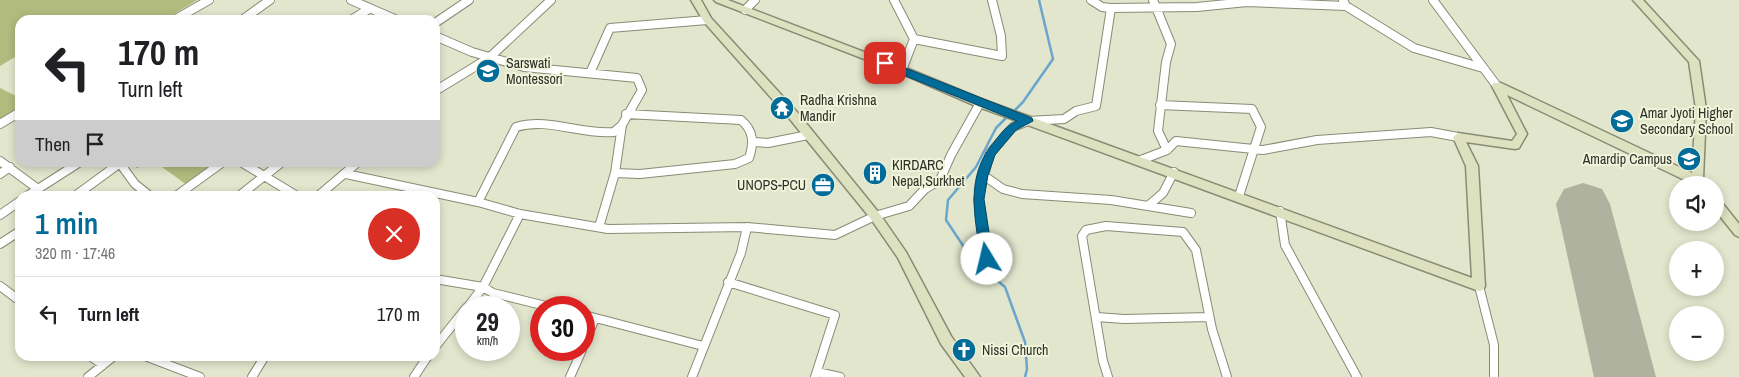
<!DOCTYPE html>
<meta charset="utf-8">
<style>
body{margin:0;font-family:"Archivo Narrow",sans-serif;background:#f6f6f6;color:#202124;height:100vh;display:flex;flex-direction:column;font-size:19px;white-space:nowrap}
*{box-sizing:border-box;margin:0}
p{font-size:16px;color:#757577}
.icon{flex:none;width:28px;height:28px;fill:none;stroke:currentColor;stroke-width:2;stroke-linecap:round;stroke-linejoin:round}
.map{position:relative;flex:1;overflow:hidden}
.drawer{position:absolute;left:15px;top:191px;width:425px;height:170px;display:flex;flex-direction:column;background:#fff;border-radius:15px;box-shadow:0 2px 8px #0003}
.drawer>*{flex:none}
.hud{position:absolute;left:15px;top:15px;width:425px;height:152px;border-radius:15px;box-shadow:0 2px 8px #0003;background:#fff;color:#202124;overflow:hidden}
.buttons{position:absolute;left:1669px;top:176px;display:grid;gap:10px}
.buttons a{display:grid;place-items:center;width:55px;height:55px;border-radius:50%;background:#fff;box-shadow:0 2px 8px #0003;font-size:25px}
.speed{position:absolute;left:455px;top:296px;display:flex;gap:10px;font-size:25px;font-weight:700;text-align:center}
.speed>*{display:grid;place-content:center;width:65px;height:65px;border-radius:50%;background:#fff;box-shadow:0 2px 8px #0003;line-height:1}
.speed small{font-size:12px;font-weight:400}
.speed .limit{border:8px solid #d22;background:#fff;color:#111}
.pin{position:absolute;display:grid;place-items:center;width:42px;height:42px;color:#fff;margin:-21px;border-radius:10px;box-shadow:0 2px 8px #0006}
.me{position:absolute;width:55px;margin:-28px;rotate:351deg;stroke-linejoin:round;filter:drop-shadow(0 0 4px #0008)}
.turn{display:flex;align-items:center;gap:18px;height:105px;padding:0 20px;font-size:22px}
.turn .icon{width:65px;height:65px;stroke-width:2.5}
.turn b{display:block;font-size:35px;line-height:42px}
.then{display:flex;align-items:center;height:48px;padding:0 20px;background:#0003;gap:10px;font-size:19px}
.round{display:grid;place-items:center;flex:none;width:52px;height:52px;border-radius:26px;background:#f6f6f6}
.summary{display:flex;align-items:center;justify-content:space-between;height:85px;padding:0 20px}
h1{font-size:30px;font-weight:600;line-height:38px;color:#016c99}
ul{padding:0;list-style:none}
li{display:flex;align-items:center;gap:15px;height:75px;padding:0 20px;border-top:1px solid #e0e0e0}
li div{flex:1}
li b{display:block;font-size:19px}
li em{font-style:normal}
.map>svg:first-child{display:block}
</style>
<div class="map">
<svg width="1739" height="377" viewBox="0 0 1739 377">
<rect width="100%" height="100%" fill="#e1e6cd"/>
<path fill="#b1bb7e" d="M0,0h197l-33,20h-144v34l-20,12z
M0,88l20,10v10l-20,11z
M162,163h57l-32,22 -25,-18z"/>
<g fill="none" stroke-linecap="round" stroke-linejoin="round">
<path stroke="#69a6cb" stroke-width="2.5" d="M1012,113l11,-11 30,-43 -14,-59
M1008,116l-12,12 -20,39 -28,33 -2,20 26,39 33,28 20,55 2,27 -2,8"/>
<path fill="#aeb29e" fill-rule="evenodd" d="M1583,183l19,6 8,15 46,173h-62l-38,-173 8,-15z"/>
<g stroke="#878c75" stroke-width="10">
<path id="street" d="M351,0l46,20
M894,0l20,39 -12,31
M1091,0l11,7 9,1
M1343,0l3,6 68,42 69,20
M1433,0l64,86
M745,10l10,-10
M174,20l35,-20
M242,20l28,-20
M351,20l18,-11
M435,23l34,-23
M435,36l37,16 52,15 113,11 5,12 -20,35 -8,7c-34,3 -65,-15 -98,-5l-38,75
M914,39l88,17 -1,-20 -9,-36
M590,73l20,-45 97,-8
M435,91l54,-33 62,-58
M1160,105l92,4 9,18 -22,69
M0,124l20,-12
M755,142l13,1 40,-8
M1167,150l9,-9 87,9 54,-10 114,-8 27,5
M1141,160l26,-10 -9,-19 8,-69 5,-18 -18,-44
M0,161l38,28
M119,162l16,22 15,12
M241,162l56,34
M615,173l25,1 95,-10 14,-6c5,-15 5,-27 -8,-38l-115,-6
M0,174l10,-7
M346,174l132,28 42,12 88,15 139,-2 88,8 40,-19 34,-10 16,-17 15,-9 11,-25 29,-52
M983,175l20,14 19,5 89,6 80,13
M27,196l53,-34
M75,196l45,-33
M176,196l47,-34
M239,196l43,-34
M318,196l40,-34
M1148,206l15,-13 11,-21
M1280,211l5,34 72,132
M0,215l20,-14
M599,227l16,-54 7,-48
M0,244l20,-13
M987,259l-9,-60 12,-46 23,-26 15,-6 36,-2 12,-8 20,-5 15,-98 86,-1 50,-5 99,4
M435,279l48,8 10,6 61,15
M728,282l107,33 -20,62
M0,286l20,15
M1479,286l15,59v32
M467,308l16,-21 37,-73
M584,315l119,31
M1097,317l27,2 85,-2
M584,345l11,-27
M435,347l31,-39
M90,356l13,9
M145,356l55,21
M817,372l23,5
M88,377l26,-21
M252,377l13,-21
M414,377l14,-21
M570,377l12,-27
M692,377l49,-124 6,-26
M1108,377l-5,-16 -21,-125 4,-6 20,-4 77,6 13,18 16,79 15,48"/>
</g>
<g stroke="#878c75" stroke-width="3">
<path id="secondary" d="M691,0h10l10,18 86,94 82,101 27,39 45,84 29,41h-15l-24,-33 -43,-86 -27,-39 -82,-101 -85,-96z
M714,0h14l178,68 78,32 488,178 -6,-112 -13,-29 5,-4 54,8 5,-7 -25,-48 1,-3h8l191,90 4,-64 -7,-47 -56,-62h10l56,61 7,48 -3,70 5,6h-13l-188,-90 20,39 -8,14 -4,1 -49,-7 12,24 7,120 -2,4 -4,1 -503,-185 -78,-34 -182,-70z
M1715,198l4,1 20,25v13l-4,-2 -20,-25z"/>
</g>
<use href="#street" stroke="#fff" stroke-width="8"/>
<use href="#secondary" fill="#dde1bf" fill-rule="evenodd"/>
</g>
<path fill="#767968" d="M133,162h13l-9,6z"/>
<path fill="#016c99" stroke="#014663" d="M885,60l147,58 1,3 -17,9 -21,25 -7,20 -4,24 9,60 -1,3 -5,2 -6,-5c-6,-42 -17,-83 14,-118 7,-9 12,-16 22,-20l-136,-55 -1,-3z"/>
<defs>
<g id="school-disc" transform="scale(1.25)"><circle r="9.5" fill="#016c99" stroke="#eff4da"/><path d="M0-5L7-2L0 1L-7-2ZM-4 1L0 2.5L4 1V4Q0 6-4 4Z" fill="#fff"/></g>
<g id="temple-disc" transform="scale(1.25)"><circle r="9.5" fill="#016c99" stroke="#eff4da"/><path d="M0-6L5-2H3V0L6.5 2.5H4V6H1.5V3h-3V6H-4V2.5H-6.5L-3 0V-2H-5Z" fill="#fff"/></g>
<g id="university-disc" transform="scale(1.25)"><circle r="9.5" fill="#016c99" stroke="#eff4da"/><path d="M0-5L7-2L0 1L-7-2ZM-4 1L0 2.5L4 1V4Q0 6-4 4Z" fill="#fff"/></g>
<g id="building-disc" transform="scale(1.25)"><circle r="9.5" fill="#016c99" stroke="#eff4da"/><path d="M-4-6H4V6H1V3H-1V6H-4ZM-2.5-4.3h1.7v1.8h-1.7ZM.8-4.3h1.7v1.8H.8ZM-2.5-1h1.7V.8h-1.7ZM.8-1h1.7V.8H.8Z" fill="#fff"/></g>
<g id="office-disc" transform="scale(1.25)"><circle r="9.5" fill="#016c99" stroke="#eff4da"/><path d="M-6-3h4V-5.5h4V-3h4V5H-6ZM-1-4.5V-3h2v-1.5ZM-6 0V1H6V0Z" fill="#fff"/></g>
<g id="church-disc" transform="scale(1.25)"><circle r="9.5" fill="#016c99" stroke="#eff4da"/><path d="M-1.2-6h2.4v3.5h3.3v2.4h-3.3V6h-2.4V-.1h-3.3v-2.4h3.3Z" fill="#fff"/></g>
</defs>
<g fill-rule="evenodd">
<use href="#school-disc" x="488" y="71"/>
<use href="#temple-disc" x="782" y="108"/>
<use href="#school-disc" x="1622" y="121"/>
<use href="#university-disc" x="1689" y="159"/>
<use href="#building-disc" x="875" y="173"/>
<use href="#office-disc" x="823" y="185"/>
<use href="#church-disc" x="964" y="350"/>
</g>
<g text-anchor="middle" stroke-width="4" stroke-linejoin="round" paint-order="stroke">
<g font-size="14" fill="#2e3027" stroke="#eff4da" text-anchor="start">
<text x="506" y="68">Sarswati<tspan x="506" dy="16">Montessori</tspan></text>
<text x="800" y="105">Radha Krishna<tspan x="800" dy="16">Mandir</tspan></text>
<text x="1640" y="118">Amar Jyoti Higher<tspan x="1640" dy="16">Secondary School</tspan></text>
<text x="1672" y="164" text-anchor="end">Amardip Campus</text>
<text x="892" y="170">KIRDARC<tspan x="892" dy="16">Nepal,Surkhet</tspan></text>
<text x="806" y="190" text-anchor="end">UNOPS-PCU</text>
<text x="982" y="355">Nissi Church</text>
</g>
</g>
</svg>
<div class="buttons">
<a><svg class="icon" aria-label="sound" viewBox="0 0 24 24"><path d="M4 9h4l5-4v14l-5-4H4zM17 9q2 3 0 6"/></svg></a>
<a>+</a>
<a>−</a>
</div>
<div class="speed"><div>29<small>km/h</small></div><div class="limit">30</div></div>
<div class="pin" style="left:885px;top:63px;background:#d93025"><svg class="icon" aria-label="arrive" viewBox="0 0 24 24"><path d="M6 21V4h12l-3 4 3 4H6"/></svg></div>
<svg class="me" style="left:987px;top:259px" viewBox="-20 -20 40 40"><circle r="19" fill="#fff"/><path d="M0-13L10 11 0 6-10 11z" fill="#016c99"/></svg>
<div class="hud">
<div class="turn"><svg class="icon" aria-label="left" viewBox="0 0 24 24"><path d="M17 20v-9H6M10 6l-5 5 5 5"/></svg><div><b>170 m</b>Turn left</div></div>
<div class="then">Then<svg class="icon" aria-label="arrive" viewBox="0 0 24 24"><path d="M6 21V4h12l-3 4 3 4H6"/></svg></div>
</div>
<section class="drawer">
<div class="summary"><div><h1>1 min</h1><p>320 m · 17:46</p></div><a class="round" style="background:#d93025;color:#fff"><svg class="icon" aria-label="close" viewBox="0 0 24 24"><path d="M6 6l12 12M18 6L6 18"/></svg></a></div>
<ul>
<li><svg class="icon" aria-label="left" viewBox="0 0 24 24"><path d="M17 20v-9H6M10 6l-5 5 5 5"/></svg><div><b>Turn left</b></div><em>170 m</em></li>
</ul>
</section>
</div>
